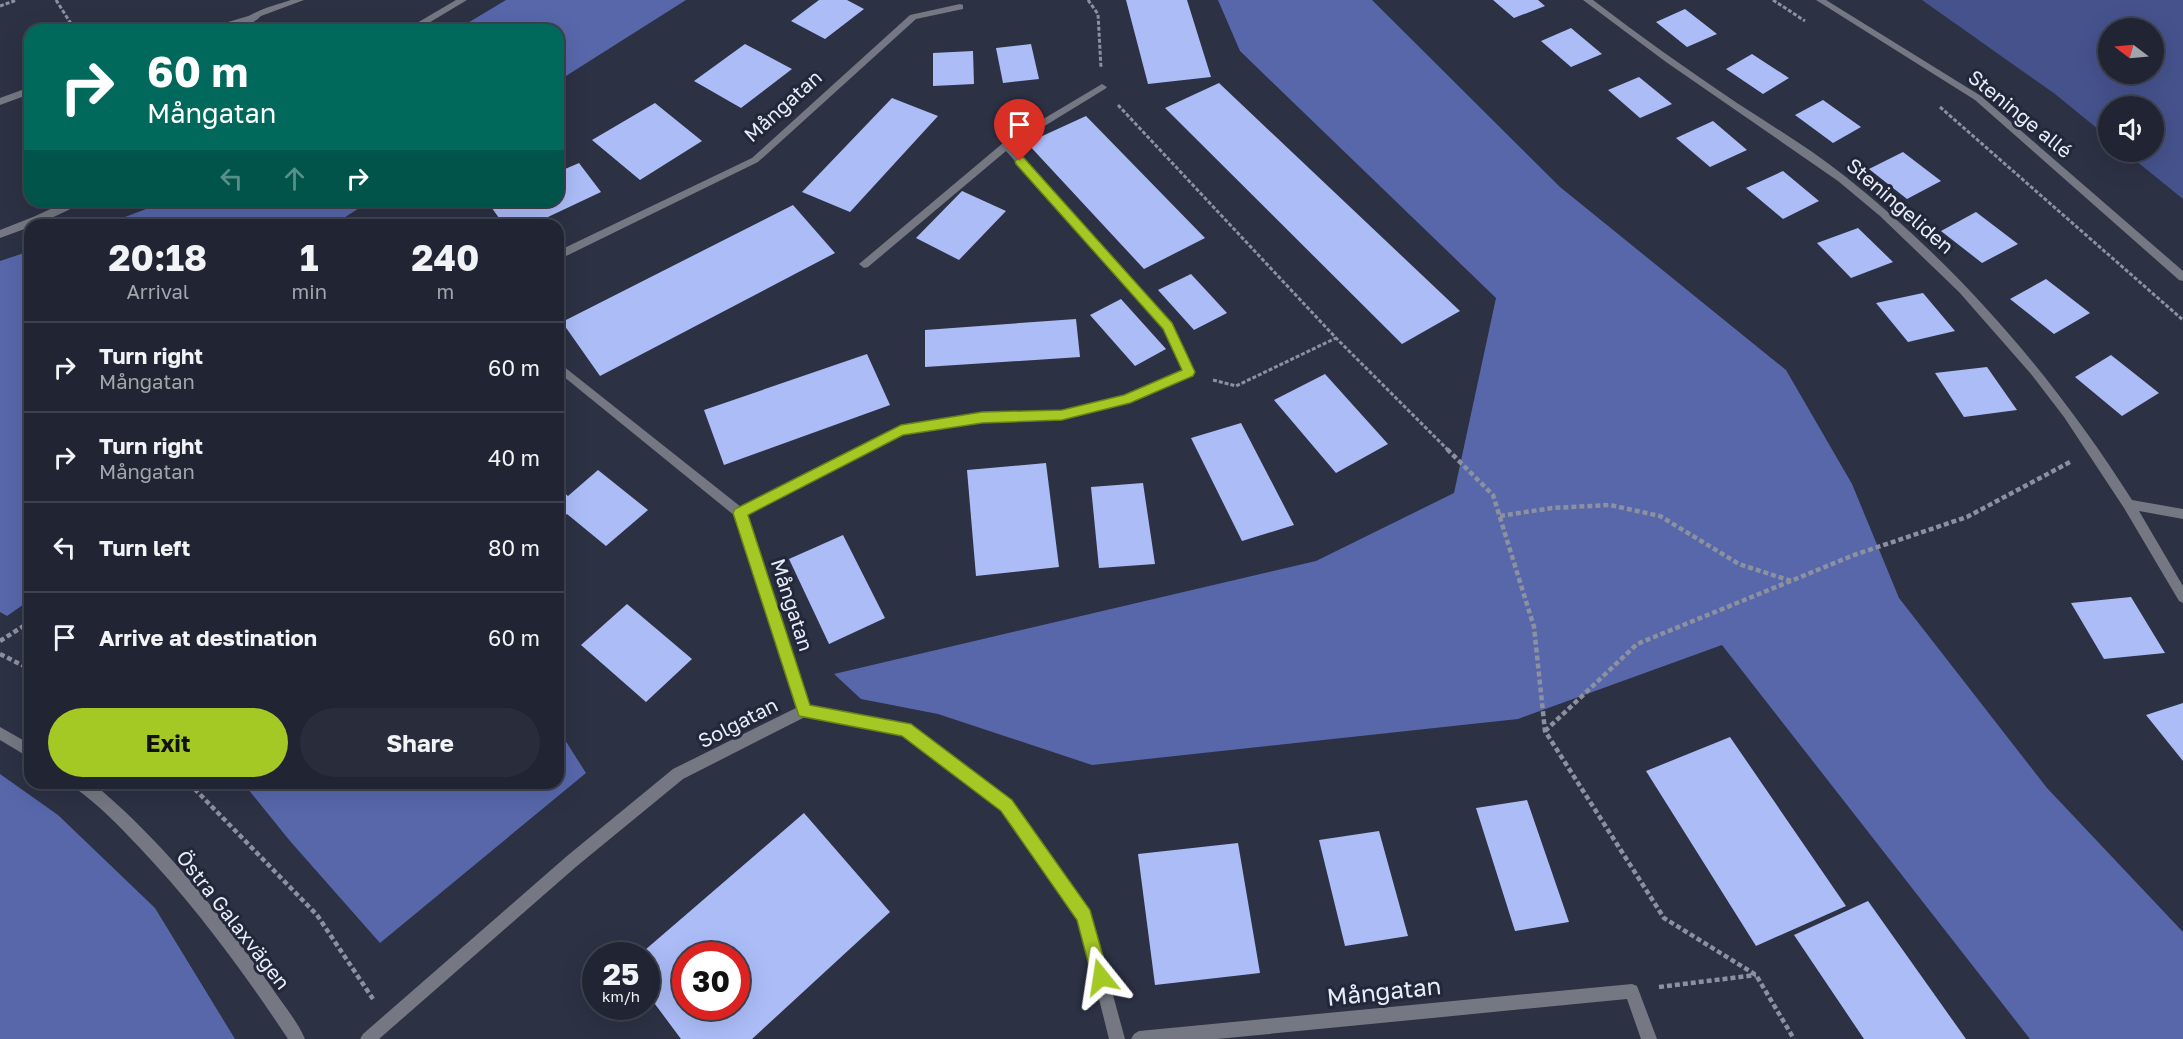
<!DOCTYPE html>
<meta charset="utf-8">
<style>
body{margin:0;font-family:"Golos Text",sans-serif;background:#292d3b;color:#f1f3f6;height:100vh;display:flex;flex-direction:column;font-size:22px;white-space:nowrap}
*{box-sizing:border-box;margin:0}
p{font-size:20px;color:#a2a5ac}
.icon{flex:none;width:33px;height:33px;fill:none;stroke:currentColor;stroke-width:2;stroke-linecap:round;stroke-linejoin:round}
.map{position:relative;flex:1;overflow:hidden}
.details{position:absolute;left:24px;top:219px;width:540px;height:570px;display:flex;flex-direction:column;background:#212533;border-radius:18px;box-shadow:0 6px 24px #0002,0 0 0 2px #3e424e}
.details>*{flex:none}
.banner{position:absolute;left:24px;top:24px;width:540px;height:183px;border-radius:18px;box-shadow:0 6px 24px #0002,0 0 0 2px #3e424e;background:#00695c;color:#fff;overflow:hidden}
.needle{width:39px;rotate:286deg}
.controls{position:absolute;left:2098px;top:18px;display:grid;gap:12px}
.controls a{display:grid;place-items:center;width:66px;height:66px;border-radius:50%;background:#212533;box-shadow:0 6px 24px #0002,0 0 0 2px #3e424e;font-size:30px}
.speed{position:absolute;left:582px;top:942px;display:flex;gap:12px;font-size:30px;font-weight:700;text-align:center}
.speed>*{display:grid;place-content:center;width:78px;height:78px;border-radius:50%;background:#212533;box-shadow:0 6px 24px #0002,0 0 0 2px #3e424e;line-height:1}
.speed small{font-size:15px;font-weight:400}
.speed .limit{border:9px solid #d22;background:#fff;color:#111}
.pin{position:absolute;display:grid;place-items:center;width:51px;height:51px;color:#fff;margin:-62px -26px;border-radius:50% 50% 50% 0;rotate:-45deg;box-shadow:0 0 6px #0007}
.pin .icon{rotate:45deg}
.me{position:absolute;width:66px;margin:-33px;rotate:345deg;stroke-linejoin:round;filter:drop-shadow(0 0 4px #0008)}
.turn{display:flex;align-items:center;gap:21px;height:126px;padding:0 24px;font-size:27px}
.turn .icon{width:78px;height:78px;stroke-width:2.5}
.turn b{display:block;font-size:42px;line-height:51px}
.lanes{display:flex;align-items:center;height:57px;padding:0 24px;background:#0003;justify-content:center;gap:30px;direction:ltr}
.lanes .off{opacity:.35}
.eta{display:flex;justify-content:space-evenly;align-items:center;height:102px;text-align:center}
.eta b{font-size:36px;font-weight:700;line-height:42px}
.button{display:flex;gap:12px;margin-top:auto;padding:12px 24px}
.button a{flex:1;height:69px;border-radius:36px;background:#a4c824;color:#111;font-size:24px;font-weight:700;line-height:69px;text-align:center}
.button a+a{background:#292d3b;color:#f1f3f6}
ul{padding:0;list-style:none}
li{display:flex;align-items:center;gap:18px;height:90px;padding:0 24px;border-top:2px solid #3e424e}
li div{flex:1}
li b{display:block;font-size:22px}
li em{font-style:normal}
.map>svg:first-child{display:block}
</style>
<div class="map">
<svg width="2183" height="1039" viewBox="0 0 2183 1039">
<rect width="100%" height="100%" fill="#2c3144"/>
<path fill="#45528c" fill-rule="evenodd" d="M1922,0h261v199l-58,-47h29v-46h-45v32l-54,-44zM2109,28h45v46h-45z"/>
<path fill="#5767aa" d="M506,0h180l-128,81v-51h-102z
M1218,0h154l188,187 226,183 66,114 47,114 148,190 136,144v107h-153l-308,-394 -204,74 -426,46 -154,-51 -77,-15 -27,-25 482,-113 138,-68 42,-195 -256,-247z
M167,201h203l-37,24h-229z
M30,251v349l-23,16 -7,-4v-351z
M558,729l28,44 -206,170 -90,-102 -47,-58h315z
M0,774l58,41 97,93 80,131h-235z"/>
<path fill="#acbcf7" fill-rule="evenodd" d="M819,0h28l17,9 -39,30 -34,-18z
M1126,0h61l24,77 -63,7z
M1493,0h45l7,6 -31,12z
M1685,9l32,25 -30,13 -31,-25z
M1571,28l31,26 -31,13 -30,-26z
M745,44l47,25 -51,39 -47,-27z
M1031,44l8,35 -36,4 -7,-35z
M973,51l1,33 -41,2v-33z
M1752,54l37,24 -26,16 -37,-25z
M1639,77l33,27 -32,14 -32,-28z
M1219,83l241,228 -58,33 -237,-236z
M892,98l46,18 -88,96 -48,-20z
M1823,100l38,27 -28,16 -38,-28z
M655,103l47,38 -62,39 -48,-40z
M1086,116l119,122 -61,31 -117,-126z
M1713,121l34,29 -37,17 -34,-29z
M1903,152l38,29 -34,18 -38,-30z
M579,163l22,29 -70,33h-27l-15,-21 7,-3h62v-29z
M1783,171l36,30 -36,18 -37,-31z
M962,191l44,20 -47,49 -43,-22z
M793,205l42,48 -235,123 -38,-54z
M1976,212l42,32 -36,19 -41,-32z
M1858,228l35,34 -42,16 -34,-35z
M1191,274l36,39 -33,17 -36,-40z
M2046,279l44,34 -36,21 -44,-35z
M1923,293l32,38 -47,11 -32,-39z
M1121,299l45,50 -31,17 -45,-51z
M1076,319l4,38 -155,10v-37z
M867,354l23,51 -166,60 -20,-55z
M2111,355l48,38 -37,23 -47,-39z
M1987,367l30,43 -53,7 -29,-44z
M1325,374l63,70 -52,29 -62,-73z
M1241,423l53,102 -52,16 -51,-103z
M1046,463l13,104 -83,9 -9,-106z
M598,470l50,40 -42,36 -39,-32 -9,8v-34l10,8z
M1143,483l12,81 -56,4 -8,-81z
M843,535l42,83 -56,26 -40,-85z
M2131,597l34,56 -61,6 -33,-56z
M627,604l65,55 -46,43 -65,-57z
M2183,703v58l-37,-46z
M1730,737l116,169 -90,40 -110,-175z
M1527,800l42,122 -54,9 -39,-123z
M804,813l86,99 -138,127h-71l-35,-47v-36h-8zM686,956h50v50h-50z
M1379,831l29,105 -63,10 -26,-106z
M1238,843l22,130 -105,12 -17,-131z
M1868,901l98,138h-102l-70,-104z"/>
<g fill="none" stroke-linecap="round" stroke-linejoin="round">
<path stroke="#8c91a0" stroke-width="3" stroke-dasharray="4 2" stroke-linecap="butt" d="M56,0l19,30
M1088,0l10,14 3,54
M1773,0l32,21
M0,6l17,-6
M1118,105l218,233 113,113
M1940,107l243,213
M1213,380l23,6 100,-48"/>
<path stroke="#8c91a0" stroke-width="4.5" stroke-dasharray="5 3" stroke-linecap="butt" d="M1447,449l46,46 41,132 11,104 119,187 92,57 38,64
M1500,516l52,-8 58,-3 50,11 79,48 52,17
M0,641l30,-19
M0,654l30,15
M1545,731l92,-87 217,-89 113,-38 103,-55
M189,783l128,132 56,84
M1659,987l97,-12"/>
<path fill="#757882" fill-rule="evenodd" d="M291,0h13l-43,16 -17,14h-10c14,-19 36,-23 57,-30z"/>
<path fill="#757882" fill-rule="evenodd" d="M456,0h11l-50,30h-12z
M1583,0h10c47,36 95,70 144,103 37,24 75,47 109,74 114,91 208,200 286,323l51,9v10l-44,-8 44,75v17l-4,-2 -55,-93 -60,-91 -33,-43 -72,-82 -79,-76 -42,-35 -172,-119z
M1816,0h10l155,96 202,175v10l-4,-1 -204,-180z
M960,4l3,1v4l-47,10 -158,143 -200,98v-9l194,-93 158,-143z
M255,14l4,3 -1,2 -37,11h-15l2,-2z
M1102,84l5,3 -2,2 -93,57 160,177 23,49 -2,3 -63,27 -68,18 -80,3 -79,11 -156,81 62,191 101,19 102,75 78,111 35,128h-16l-30,-120 -77,-109 -100,-75 -97,-18 -122,62 -106,87 -198,173h-19l3,-5 204,-178 106,-87 123,-61 -61,-192 -177,-144v-10l183,145 160,-82 81,-12 80,-3 62,-15 59,-25 -19,-42 -158,-177 -138,116 -4,1 -5,-4 144,-121z
M30,87v7l-30,11v-7z
M68,201h14l-1,3 -40,19 -41,15v-8l33,-13z
M0,727l30,17v14l-30,-18z
M73,783h19l9,7c65,56 120,125 169,195 11,17 27,35 35,54h-17c-45,-68 -93,-133 -149,-192 -20,-21 -40,-42 -64,-59z
M1632,984l5,2 20,53h-16l-14,-40 -410,40h-86l3,-5 5,-3z"/>
</g>
<path fill="#a4c824" stroke="#6b8217" stroke-width="1.5" d="M1020,157l4,1 148,165 23,49 -2,4 -63,27 -68,17 -80,3 -79,12 -155,80 62,190 101,19 101,76 78,110 19,67 -2,6 -6,3 -6,-3 -3,-6 -15,-57 -76,-109 -99,-75 -103,-20 -66,-203 2,-4 166,-84 81,-13 80,-2 62,-15 58,-25 -19,-41 -147,-165 -1,-3z"/>
<g text-anchor="middle" stroke-width="6" stroke-linejoin="round" paint-order="stroke">
<g font-size="20" fill="#e9edf9" stroke="#222739">
<text transform="translate(783 106) rotate(-42)" y="7">Mångatan</text>
<text transform="translate(2020 114) rotate(39)" y="7">Steninge allé</text>
<text transform="translate(1900 206) rotate(41)" y="7">Steningeliden</text>
<text transform="translate(792 605) rotate(72)" y="7">Mångatan</text>
<text transform="translate(738 723) rotate(-27)" y="7">Solgatan</text>
<text transform="translate(233 920) rotate(52)" y="7">Östra Galaxvägen</text>
</g>
<g font-size="24" fill="#e9edf9" stroke="#222739">
<text transform="translate(1384 992) rotate(-6)" y="8">Mångatan</text>
</g>
</g>
</svg>
<div class="controls">
<a><svg class="needle" viewBox="-14 -14 28 28"><path d="M0-13l5 13h-10z" fill="#e53935"/><path d="M0 13l5-13h-10z" fill="#a2a5ac"/></svg></a>
<a><svg class="icon" aria-label="sound" viewBox="0 0 24 24"><path d="M4 9h4l5-4v14l-5-4H4zM17 9q2 3 0 6"/></svg></a>
</div>
<div class="speed"><div>25<small>km/h</small></div><div class="limit">30</div></div>
<div class="pin" style="left:1020px;top:161px;background:#d93025"><svg class="icon" aria-label="arrive" viewBox="0 0 24 24"><path d="M6 21V4h12l-3 4 3 4H6"/></svg></div>
<svg class="me" style="left:1101px;top:977px" viewBox="-20 -20 40 40"><path d="M0-17L14 15 0 8-14 15z" fill="#a4c824" stroke="#fff" stroke-width="4"/></svg>
<div class="banner">
<div class="turn"><svg class="icon" aria-label="right" viewBox="0 0 24 24"><path d="M7 20v-9h11M14 6l5 5-5 5"/></svg><div><b>60 m</b>Mångatan</div></div>
<div class="lanes"><svg class="icon off" aria-label="left" viewBox="0 0 24 24"><path d="M17 20v-9H6M10 6l-5 5 5 5"/></svg><svg class="icon off" aria-label="ahead" viewBox="0 0 24 24"><path d="M12 20V5M6 11l6-6 6 6"/></svg><svg class="icon" aria-label="right" viewBox="0 0 24 24"><path d="M7 20v-9h11M14 6l5 5-5 5"/></svg></div>
</div>
<section class="details">
<div class="eta">
<div><b>20:18</b><p>Arrival</p></div>
<div><b>1</b><p>min</p></div>
<div><b>240</b><p>m</p></div>
</div>
<ul>
<li><svg class="icon" aria-label="right" viewBox="0 0 24 24"><path d="M7 20v-9h11M14 6l5 5-5 5"/></svg><div><b>Turn right</b><p>Mångatan</p></div><em>60 m</em></li>
<li><svg class="icon" aria-label="right" viewBox="0 0 24 24"><path d="M7 20v-9h11M14 6l5 5-5 5"/></svg><div><b>Turn right</b><p>Mångatan</p></div><em>40 m</em></li>
<li><svg class="icon" aria-label="left" viewBox="0 0 24 24"><path d="M17 20v-9H6M10 6l-5 5 5 5"/></svg><div><b>Turn left</b></div><em>80 m</em></li>
<li><svg class="icon" aria-label="arrive" viewBox="0 0 24 24"><path d="M6 21V4h12l-3 4 3 4H6"/></svg><div><b>Arrive at destination</b></div><em>60 m</em></li>
</ul>
<div class="button"><a>Exit</a><a>Share</a></div>
</section>
</div>
